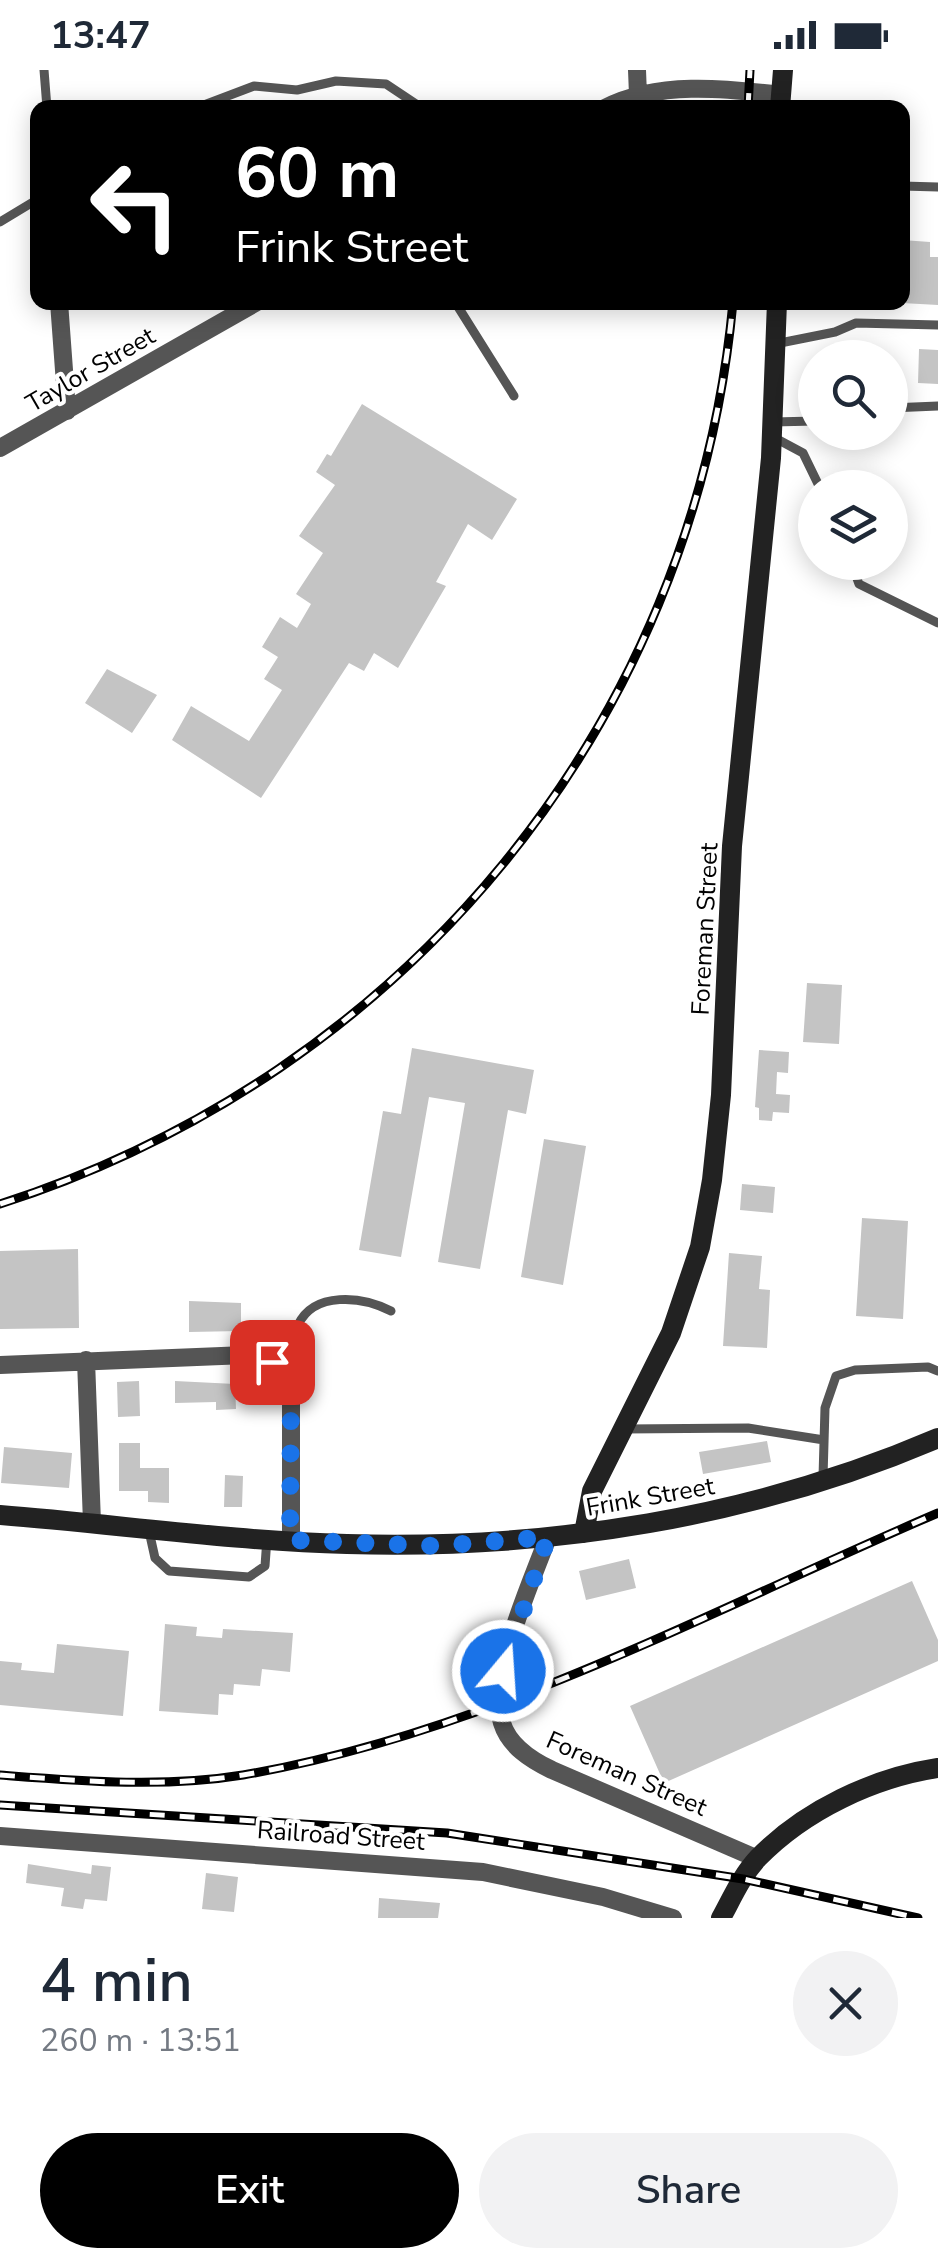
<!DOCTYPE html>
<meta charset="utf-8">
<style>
body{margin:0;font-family:"Nunito Sans",sans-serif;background:#f2f2f3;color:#1f2937;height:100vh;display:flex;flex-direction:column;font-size:38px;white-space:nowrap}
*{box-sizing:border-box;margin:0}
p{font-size:32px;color:#747a83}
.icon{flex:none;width:55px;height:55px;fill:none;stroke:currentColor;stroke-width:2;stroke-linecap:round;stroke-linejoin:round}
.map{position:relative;height:1848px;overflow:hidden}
.sheet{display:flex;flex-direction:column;background:#fff;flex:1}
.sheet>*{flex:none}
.top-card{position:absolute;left:30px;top:30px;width:880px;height:210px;border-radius:20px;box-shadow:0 5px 25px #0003;background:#000;color:#fff;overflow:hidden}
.tools{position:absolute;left:798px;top:270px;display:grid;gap:20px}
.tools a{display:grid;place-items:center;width:110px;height:110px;border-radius:50%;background:#fff;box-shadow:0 5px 25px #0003;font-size:50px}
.pin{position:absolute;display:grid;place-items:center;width:85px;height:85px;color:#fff;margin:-42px;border-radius:20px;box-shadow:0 5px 15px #0006}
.me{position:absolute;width:110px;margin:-55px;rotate:18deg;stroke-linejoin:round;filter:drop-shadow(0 0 8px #0008)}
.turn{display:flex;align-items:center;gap:35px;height:210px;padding:0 40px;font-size:45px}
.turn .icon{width:130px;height:130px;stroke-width:2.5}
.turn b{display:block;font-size:70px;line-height:85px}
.round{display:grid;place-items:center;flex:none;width:105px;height:105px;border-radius:52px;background:#f2f2f3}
.summary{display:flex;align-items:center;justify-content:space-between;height:170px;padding:0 40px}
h1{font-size:60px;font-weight:600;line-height:75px}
.cta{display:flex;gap:20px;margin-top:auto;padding:20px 40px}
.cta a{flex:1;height:115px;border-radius:60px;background:#000;color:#fff;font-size:40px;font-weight:600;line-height:115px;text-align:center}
.cta a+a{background:#f2f2f3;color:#1f2937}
.status{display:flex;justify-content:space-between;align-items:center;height:70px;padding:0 50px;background:#fff;direction:ltr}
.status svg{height:28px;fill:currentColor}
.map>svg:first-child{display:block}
</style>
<div class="status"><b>13:47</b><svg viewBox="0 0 49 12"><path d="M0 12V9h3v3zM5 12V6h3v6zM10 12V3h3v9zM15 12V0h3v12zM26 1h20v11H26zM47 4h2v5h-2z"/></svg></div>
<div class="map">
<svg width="938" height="1848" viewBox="0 0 938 1848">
<rect width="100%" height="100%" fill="#fff"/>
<path fill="#c4c4c4" d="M902,170l28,2v15h8v48l-36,-2z
M919,279l19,1v34l-20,-1z
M362,334l155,95 -25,41 -24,-16 -32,58 10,4 -48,82 -24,-15 -10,18 -15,-8 -88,135 -89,-58 19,-34 58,35 33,-51 -18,-11 14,-22 -16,-10 18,-30 17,11 14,-24 -15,-10 27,-41 -24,-17 36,-51 -19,-13 11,-18 4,2z
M107,599l50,26 -25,38 -47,-30z
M807,913l35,2 -3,59 -36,-2z
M412,978l122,22 -8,44 -18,-4 -28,159 -42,-7 27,-159 -36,-6 -28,160 -42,-7 24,-139 18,3z
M759,980l30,2 -1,21 -11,-1 -1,22 14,1 -1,18 -16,-1 -1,9 -13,-1v-12l-4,-1z
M544,1069l42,7 -23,139 -42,-8z
M742,1114l33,3 -2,26 -33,-3z
M862,1148l46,3 -5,98 -47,-3z
M78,1179l1,79 -79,1v-78z
M729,1183l33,3 -3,33 11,1 -3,58 -44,-2z
M189,1231l52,2v28l-52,1z
M139,1311l1,35 -22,1 -1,-35z
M175,1311l60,3 1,25 -20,1v-8l-41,1z
M767,1371l4,21 -68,12 -4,-22z
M119,1373h21v25h29v35l-21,-1v-11h-29z
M4,1377l68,6 -3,35 -68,-5z
M225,1405l18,1 -1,31h-18z
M629,1489l7,29 -50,12 -7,-29z
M912,1511l26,59v21l-274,122 -34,-77z
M165,1554l32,3 -1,9 26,2 1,-9 70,4 -3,39 -28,-3 -2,17 -26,-2 -1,11 -14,-1 -1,21 -59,-4z
M57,1574l72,7 -6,65 -123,-11v-44l22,2 -1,7 33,3z
M28,1794l63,10 1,-9 19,2 -4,34 -22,-2 -2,10 -22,-3 3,-18 -38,-5z
M206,1803l32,4 -4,35 -32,-3z
M379,1828l61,5 -2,15h-60z"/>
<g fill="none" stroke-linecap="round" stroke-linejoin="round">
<path stroke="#555" stroke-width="9" d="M44,0l3,38
M196,38l58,-22 43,4 39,-9 50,3 36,24
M902,116l36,1
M0,152l38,-23
M455,232l59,94
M775,274l60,-12 21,-9 82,2
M890,338l48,-2
M773,352l42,-1
M775,368l28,15 17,35
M851,492l8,22 79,39
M282,1301c9,-13 9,-31 16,-46 16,-34 64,-29 93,-14
M625,1359l123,-1 76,12
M823,1407l2,-69 11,-32 19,-6 73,-3 10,4
M149,1461l6,27 14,13 80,6 16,-11 2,-28"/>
<path stroke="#555" stroke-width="18" d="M637,0l1,25
M605,38c52,-27 119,-20 176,-13
M59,232l8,109
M0,378l257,-146
M86,1290l6,163
M0,1295l246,-10c25,4 40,15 45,41v144
M548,1467c-17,47 -60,139 -46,186 7,23 29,37 50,47l206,89
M0,1766l483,36 120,25 70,21"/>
<path stroke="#222" stroke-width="20" d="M780,38l3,-38
M0,1445c115,9 231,26 347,29 202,6 405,-26 591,-106
M584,1463l8,-42 79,-158 29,-86 12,-67 9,-85 11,-249 39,-388 6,-156
M721,1848c11,-20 21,-43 37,-60 47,-48 115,-80 180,-90"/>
<g stroke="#000" stroke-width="9">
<path id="rail" d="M748,38l2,-38
M0,1134c403,-129 694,-477 733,-902
M0,1705c80,6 163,13 243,0 245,-42 468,-165 695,-262
M0,1735l447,28 296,46 175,39"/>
</g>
<use href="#rail" stroke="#fff" stroke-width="5" stroke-dasharray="15" stroke-linecap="butt"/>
</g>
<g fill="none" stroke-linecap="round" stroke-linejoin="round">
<path stroke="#1a73e8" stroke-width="18" stroke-dasharray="0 32.4" d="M272,1292l16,21 3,13 -1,144 147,6 111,-9 -45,134"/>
</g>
<g text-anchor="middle" stroke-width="8" stroke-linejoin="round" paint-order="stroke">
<g font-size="25" fill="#000" stroke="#fff">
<text transform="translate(90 299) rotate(-30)" y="9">Taylor Street</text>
<text transform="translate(704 859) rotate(-87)" y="9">Foreman Street</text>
<text transform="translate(650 1426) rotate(-10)" y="9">Frink Street</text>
<text transform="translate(627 1703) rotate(24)" y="9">Foreman Street</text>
<text transform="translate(341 1765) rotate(4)" y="9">Railroad Street</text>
</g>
</g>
</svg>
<div class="tools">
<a><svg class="icon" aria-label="search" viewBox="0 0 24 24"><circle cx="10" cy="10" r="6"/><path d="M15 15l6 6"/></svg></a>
<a><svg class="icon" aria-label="layers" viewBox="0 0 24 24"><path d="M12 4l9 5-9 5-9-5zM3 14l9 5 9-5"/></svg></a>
</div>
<div class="pin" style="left:272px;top:1292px;background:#d93025"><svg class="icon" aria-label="arrive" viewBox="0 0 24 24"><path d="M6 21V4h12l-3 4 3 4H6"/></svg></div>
<svg class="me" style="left:503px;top:1601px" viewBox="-20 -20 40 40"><circle r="17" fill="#1a73e8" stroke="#fff" stroke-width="3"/><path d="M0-11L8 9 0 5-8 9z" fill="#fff"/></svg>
<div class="top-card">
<div class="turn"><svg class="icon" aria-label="left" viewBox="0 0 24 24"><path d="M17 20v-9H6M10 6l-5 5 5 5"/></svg><div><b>60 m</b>Frink Street</div></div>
</div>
</div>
<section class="sheet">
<div class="summary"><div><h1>4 min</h1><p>260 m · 13:51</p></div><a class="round"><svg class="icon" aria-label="close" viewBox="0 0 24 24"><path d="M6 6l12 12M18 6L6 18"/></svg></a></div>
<div class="cta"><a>Exit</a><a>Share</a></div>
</section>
